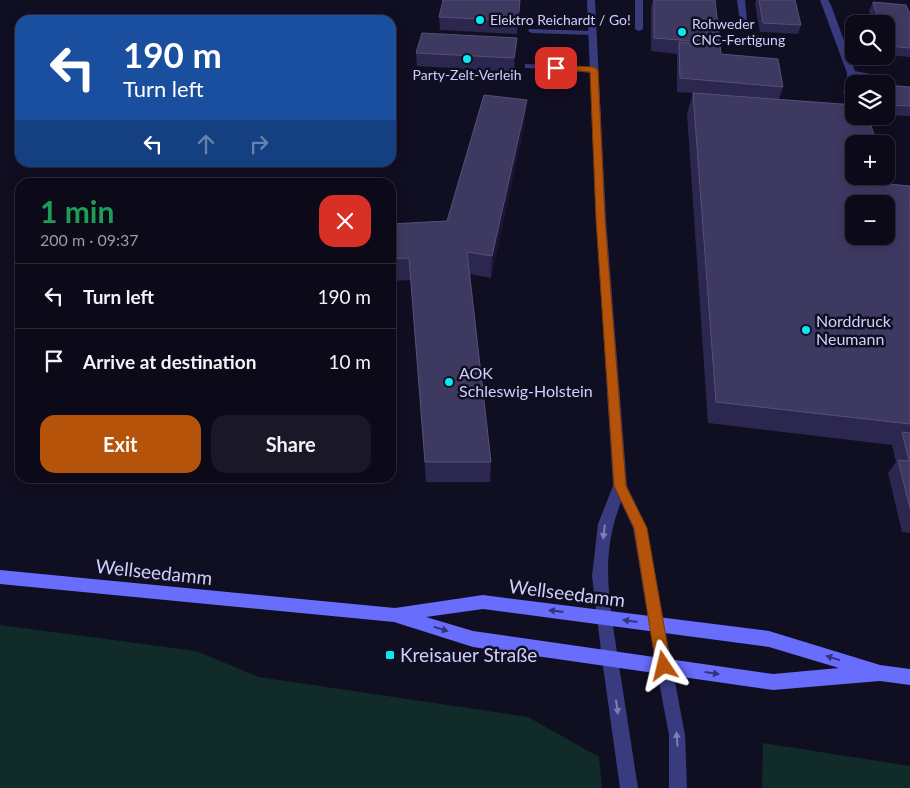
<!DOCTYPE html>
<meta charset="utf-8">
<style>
body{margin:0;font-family:Lato,sans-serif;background:#1a1826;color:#f1f3f6;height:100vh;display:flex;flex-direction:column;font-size:19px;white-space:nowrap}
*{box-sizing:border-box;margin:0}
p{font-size:16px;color:#9a9aa2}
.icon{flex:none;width:28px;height:28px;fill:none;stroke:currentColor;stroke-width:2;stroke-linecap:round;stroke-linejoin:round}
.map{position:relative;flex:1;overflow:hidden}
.side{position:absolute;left:15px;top:178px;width:381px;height:305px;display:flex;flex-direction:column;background:#0c0a19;border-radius:15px;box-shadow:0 2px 12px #0003,0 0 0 1px #2c2b38}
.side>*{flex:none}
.banner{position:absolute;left:15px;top:15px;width:381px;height:152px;border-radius:15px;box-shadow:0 2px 12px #0003,0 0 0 1px #2c2b38;background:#1a4fa0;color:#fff;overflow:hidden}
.fabs{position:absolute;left:845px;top:15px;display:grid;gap:10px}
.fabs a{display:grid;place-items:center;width:50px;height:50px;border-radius:10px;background:#0c0a19;box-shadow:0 2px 12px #0003,0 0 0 1px #2c2b38;font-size:25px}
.pin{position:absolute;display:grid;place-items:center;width:42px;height:42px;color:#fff;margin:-21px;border-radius:10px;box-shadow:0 2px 8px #0006}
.me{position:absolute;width:55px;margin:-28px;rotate:350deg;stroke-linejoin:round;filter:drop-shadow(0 0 4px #0008)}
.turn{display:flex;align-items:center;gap:18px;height:105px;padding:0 25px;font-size:22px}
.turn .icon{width:65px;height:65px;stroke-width:2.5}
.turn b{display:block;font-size:35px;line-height:42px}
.lanes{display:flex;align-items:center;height:48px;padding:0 25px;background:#0003;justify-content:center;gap:25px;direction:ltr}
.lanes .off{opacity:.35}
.round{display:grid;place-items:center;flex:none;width:52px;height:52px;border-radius:15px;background:#1a1826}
.summary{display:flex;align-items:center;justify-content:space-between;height:85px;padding:0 25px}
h1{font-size:30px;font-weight:700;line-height:38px;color:#1e9e55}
.primary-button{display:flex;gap:10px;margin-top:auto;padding:10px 25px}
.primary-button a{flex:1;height:58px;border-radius:15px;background:#b45309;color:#fff;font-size:20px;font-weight:700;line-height:58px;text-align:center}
.primary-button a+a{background:#1a1826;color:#f1f3f6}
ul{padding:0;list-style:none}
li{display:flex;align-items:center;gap:15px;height:65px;padding:0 25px;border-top:1px solid #2c2b38}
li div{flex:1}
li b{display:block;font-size:19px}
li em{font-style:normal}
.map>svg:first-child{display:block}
</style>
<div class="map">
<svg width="910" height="788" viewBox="0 0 910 788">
<rect width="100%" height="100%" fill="#100e21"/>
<path fill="#112b28" d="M0,625l196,26 63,26 269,40 71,40 3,31h-602z
M763,743l147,23v22h-148z"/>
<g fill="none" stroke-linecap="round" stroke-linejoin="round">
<path fill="#393b7f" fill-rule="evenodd" d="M635,0h8v29l-4,2 -4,-2z
M737,0h8l3,30 -7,-2z
M820,0h8l3,5 24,66 25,5 9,6v4l-3,1v-3c-8,0 -22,-6 -31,-8l-1,13 -7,1v-17z
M529,29l63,2 4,2 -4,2 -60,-2 -4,-2z
M525,64l69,3 4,3 -4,3 -66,-5h-3z"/>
<path fill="#393b7f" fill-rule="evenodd" d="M610,651l6,2 2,6 20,129h-18l-18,-129 2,-6z
M664,658l6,2 2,6 13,69 2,53h-18v-53l-13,-69 2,-6z"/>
<path fill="#393b7f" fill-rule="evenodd" d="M587,0h8l11,219 21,267 20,42 25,138 -2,6 -6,2 -6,-2 -2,-6 -23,-138 -12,-26c-22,56 -11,100 -3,157l-2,6 -6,2 -6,-2 -2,-6 -10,-83 6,-52 15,-38 -17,-267z"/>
<path fill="#686dfc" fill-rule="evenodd" d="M0,570l395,38 88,-13 286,36 111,34 30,4v16l-30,-4 -107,9 -300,-43 -79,-25 -394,-38zM483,609l286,38 70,21 -66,6 -300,-43 -47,-14z"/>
</g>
<path fill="#2c274e" d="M520,0l-3,34 -77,-4 -1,-13z
M653,0h62l4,45 2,9 62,33 -4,12 68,5 -4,-13 4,-9 7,2v60l24,39 32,3v347l-8,-1 -14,-59 8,-11 -4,-17 -184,-22 -21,-309 6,-21 -16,-1v-38l-26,-3v-44z
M756,0h39l6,25 -3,9 -38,-2 -5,-28z
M873,2l37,12v43l-24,-2v-31h-13l-4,-13z
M517,38l-3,34 -97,-6 -1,-13z
M886,85l24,2v29l-24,-1z
M525,122l-34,156 -21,-4 21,188 -1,20h-64l-15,-202 -20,1v-57l56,-3z"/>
<path fill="#1a1534" d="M517,38l-1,13 -2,21v-14z
M527,100l-2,22 -34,156 1,-22z"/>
<path fill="#3e3961" stroke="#55507a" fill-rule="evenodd" d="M443,0h77l-2,21 -79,-4z
M654,0h61l5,43 -66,-5z
M759,0h36l6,25 -38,-2z
M873,2l33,3 4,9v34l-22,-2 -2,-4v-18h-6z
M422,33l95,5 -3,20 -98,-5z
M679,42l41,3 1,9 57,5 5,28 -103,-9z
M847,82l22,2h-15v18z
M886,85l24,2v19l-24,-1z
M693,93l161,12v11h14l9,28h-23v32h22l2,7 32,3v238l-194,-22zM854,204h32v32h-32z
M484,95l43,5 -35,156 -25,-4 24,210h-66l-16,-204 -18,1v-35l56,-3z
M902,432l8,1v75l-12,-48 11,1z"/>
<defs><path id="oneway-solid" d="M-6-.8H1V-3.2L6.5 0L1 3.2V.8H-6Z" transform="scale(1.25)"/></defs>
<g fill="#7d7db8">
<use href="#oneway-solid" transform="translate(604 532) rotate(97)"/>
<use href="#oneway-solid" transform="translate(617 707) rotate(82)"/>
<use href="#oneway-solid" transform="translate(677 739) rotate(-94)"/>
</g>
<g fill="#333479">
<use href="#oneway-solid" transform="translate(556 611) rotate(-173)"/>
<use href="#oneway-solid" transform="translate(630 621) rotate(-172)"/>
<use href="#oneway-solid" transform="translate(441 629) rotate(17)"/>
<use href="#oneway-solid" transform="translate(833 658) rotate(-163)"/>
<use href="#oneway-solid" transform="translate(712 673) rotate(8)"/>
</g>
<path fill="#b45309" stroke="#753606" d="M556,65l38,2 4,3 7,149 21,267 21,42 24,138 -2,5 -5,2 -6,-2 -2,-5 -22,-138 -20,-42 -18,-267 -6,-147 -36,-3v-3z"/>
<g fill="#05eaf3" stroke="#100e21" stroke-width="2">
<circle cx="480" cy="20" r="5"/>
<circle cx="682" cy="32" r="5"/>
<circle cx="467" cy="59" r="5"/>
<circle cx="806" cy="330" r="5"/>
<circle cx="449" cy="382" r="5"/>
<rect x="385" y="650" width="10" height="10" rx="2.5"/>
</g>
<g text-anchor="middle" stroke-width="5" stroke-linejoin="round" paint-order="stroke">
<g font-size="14" fill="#d1cefe" stroke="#100e21" text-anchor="start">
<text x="490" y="25">Elektro Reichardt / Go!</text>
<text x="692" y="29">Rohweder<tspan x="692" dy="16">CNC-Fertigung</tspan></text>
<text x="467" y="80" text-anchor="middle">Party-Zelt-Verleih</text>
</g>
<g font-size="16" fill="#d1cefe" stroke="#100e21" text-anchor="start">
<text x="816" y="327">Norddruck<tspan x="816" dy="18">Neumann</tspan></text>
<text x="459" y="379">AOK<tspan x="459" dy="18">Schleswig-Holstein</tspan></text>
</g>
<g font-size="19" fill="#d1cefe" stroke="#100e21">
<text transform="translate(154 572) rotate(6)" y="7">Wellseedamm</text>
<text transform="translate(567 593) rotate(7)" y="7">Wellseedamm</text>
</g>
<g font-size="19" fill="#d1cefe" stroke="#100e21" text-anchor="start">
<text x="400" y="662">Kreisauer Straße</text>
</g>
</g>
</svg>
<div class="fabs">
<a><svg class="icon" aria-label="search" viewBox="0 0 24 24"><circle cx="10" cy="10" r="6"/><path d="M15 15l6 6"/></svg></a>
<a><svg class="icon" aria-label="layers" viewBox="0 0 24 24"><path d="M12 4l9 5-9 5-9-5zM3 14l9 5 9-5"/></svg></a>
<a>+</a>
<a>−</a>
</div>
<div class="pin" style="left:556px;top:68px;background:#d93025"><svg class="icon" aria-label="arrive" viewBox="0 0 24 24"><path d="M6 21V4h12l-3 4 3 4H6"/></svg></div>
<svg class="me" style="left:664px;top:666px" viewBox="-20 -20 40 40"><path d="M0-17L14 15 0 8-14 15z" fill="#b45309" stroke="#fff" stroke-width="4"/></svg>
<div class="banner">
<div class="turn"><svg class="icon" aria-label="left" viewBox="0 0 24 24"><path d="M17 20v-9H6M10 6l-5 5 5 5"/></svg><div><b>190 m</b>Turn left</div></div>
<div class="lanes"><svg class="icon" aria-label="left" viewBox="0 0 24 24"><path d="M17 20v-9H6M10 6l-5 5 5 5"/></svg><svg class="icon off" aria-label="ahead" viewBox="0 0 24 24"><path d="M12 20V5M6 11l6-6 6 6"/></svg><svg class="icon off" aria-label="right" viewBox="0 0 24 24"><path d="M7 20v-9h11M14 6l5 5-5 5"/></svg></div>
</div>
<section class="side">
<div class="summary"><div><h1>1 min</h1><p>200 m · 09:37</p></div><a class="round" style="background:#d93025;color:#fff"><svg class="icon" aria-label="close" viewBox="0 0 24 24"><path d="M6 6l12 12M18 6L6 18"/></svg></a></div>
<ul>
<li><svg class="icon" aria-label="left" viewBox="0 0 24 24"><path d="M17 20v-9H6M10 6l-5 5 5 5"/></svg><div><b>Turn left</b></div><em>190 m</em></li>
<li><svg class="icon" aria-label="arrive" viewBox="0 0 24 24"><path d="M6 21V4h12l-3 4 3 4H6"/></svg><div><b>Arrive at destination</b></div><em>10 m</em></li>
</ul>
<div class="primary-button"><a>Exit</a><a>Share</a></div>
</section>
</div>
